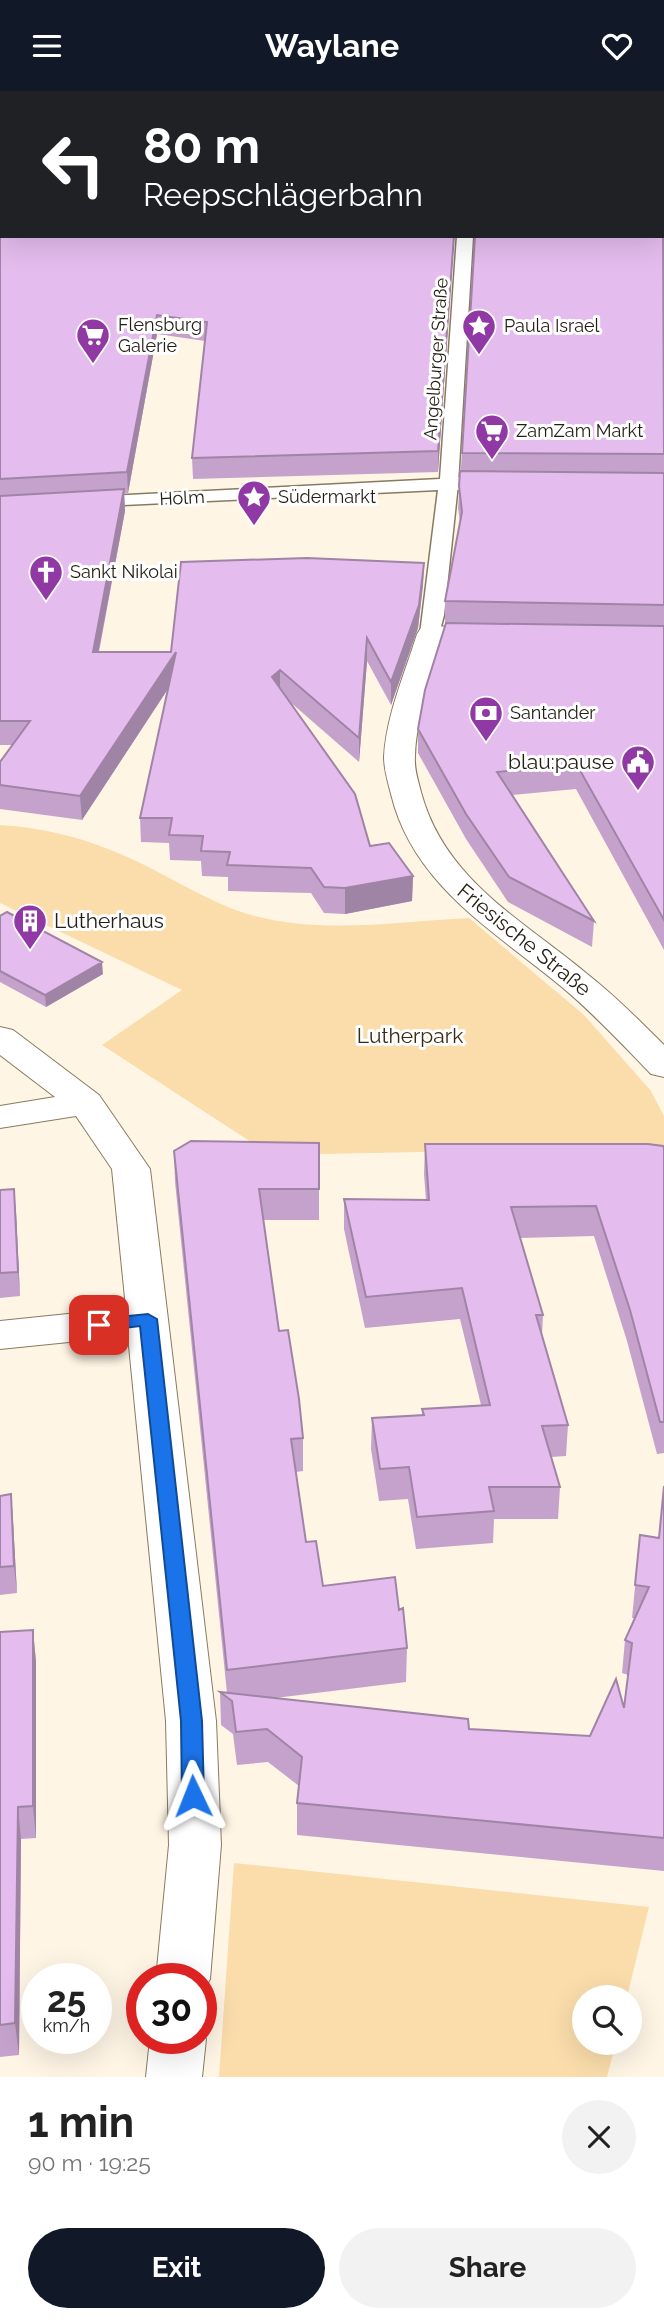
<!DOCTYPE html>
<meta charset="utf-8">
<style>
body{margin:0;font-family:Raleway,sans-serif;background:#f2f2f2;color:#222;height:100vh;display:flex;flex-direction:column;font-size:26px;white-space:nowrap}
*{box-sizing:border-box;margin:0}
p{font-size:23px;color:#767676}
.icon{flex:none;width:38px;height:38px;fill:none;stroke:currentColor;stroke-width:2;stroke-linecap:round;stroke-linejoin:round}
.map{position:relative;height:1986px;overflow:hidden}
.sheet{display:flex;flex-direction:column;background:#fff;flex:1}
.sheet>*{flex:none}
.hud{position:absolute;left:0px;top:0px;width:665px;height:147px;box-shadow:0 7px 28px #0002;background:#202124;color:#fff;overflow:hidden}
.controls{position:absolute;left:572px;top:1894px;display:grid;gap:14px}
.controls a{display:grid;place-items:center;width:70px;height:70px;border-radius:50%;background:#fff;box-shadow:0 7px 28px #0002;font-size:35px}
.speed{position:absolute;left:21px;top:1872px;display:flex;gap:14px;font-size:35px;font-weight:700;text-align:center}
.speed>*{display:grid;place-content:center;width:91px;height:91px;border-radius:50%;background:#fff;box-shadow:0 7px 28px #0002;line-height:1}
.speed small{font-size:18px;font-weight:400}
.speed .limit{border:10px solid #d22;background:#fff;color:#111}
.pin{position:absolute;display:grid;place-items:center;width:60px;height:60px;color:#fff;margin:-30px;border-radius:14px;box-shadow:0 4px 10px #0006}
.me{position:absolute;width:77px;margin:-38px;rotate:358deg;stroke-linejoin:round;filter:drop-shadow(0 0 5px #0008)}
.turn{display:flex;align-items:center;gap:24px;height:147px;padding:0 28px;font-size:32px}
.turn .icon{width:91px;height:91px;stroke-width:2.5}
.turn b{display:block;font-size:49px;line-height:60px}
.round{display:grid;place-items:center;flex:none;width:74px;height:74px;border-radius:37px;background:#f2f2f2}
.summary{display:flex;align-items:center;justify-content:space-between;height:119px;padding:0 28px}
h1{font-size:42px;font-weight:700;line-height:52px}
.button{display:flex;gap:14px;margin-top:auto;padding:14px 28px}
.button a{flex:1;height:80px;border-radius:42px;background:#111827;color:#fff;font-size:28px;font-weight:700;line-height:80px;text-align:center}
.button a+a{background:#f2f2f2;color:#222}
header{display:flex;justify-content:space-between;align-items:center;height:91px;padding:0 28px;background:#111827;color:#fff;font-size:32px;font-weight:700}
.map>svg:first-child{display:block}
</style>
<header><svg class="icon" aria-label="menu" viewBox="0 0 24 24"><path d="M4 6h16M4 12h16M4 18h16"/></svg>Waylane<svg class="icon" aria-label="heart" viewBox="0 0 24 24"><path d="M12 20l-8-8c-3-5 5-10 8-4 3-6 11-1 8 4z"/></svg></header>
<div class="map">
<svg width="664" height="1986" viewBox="0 0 664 1986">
<rect width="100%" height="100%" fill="#fff5e5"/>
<path fill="#faddab" d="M0,734c42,2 84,13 123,30 37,16 72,39 110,54 74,28 159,13 236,9l115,97 67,76 13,25v31l-393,8 -169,-110 80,-55 -182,-87z
M234,1772l415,44 -22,90h-43v45h32l-9,35h-388z"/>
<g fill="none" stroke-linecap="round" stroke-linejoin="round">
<g stroke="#887a61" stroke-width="3">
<path id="pedestrian" d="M457,145h16l-15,248 -14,131 -6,23h-14l-4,-4 18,-144 -357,17 -3,-4 3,-4 7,-2 352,-18z"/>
</g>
<g stroke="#887a61" stroke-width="2">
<path id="minor" d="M45,0h26l-26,2z
M449,386l58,1 9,2 3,5 -3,5 -9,2 -67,-3 -3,-5 3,-5z
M431,535l70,3 4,6 -4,6 -10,2h-48c-11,36 -27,74 -28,113 -1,13 3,24 6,36 23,87 101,128 165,181 28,22 53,47 78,72v32l-13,-3c-29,-30 -56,-59 -88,-86 -67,-56 -150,-102 -172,-194 -3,-12 -7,-24 -7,-37 2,-41 21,-84 33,-123l4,-6z
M0,936l13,3 86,65 51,74 66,552 5,124 -11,134 -9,17v-17h-45l13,-134 -3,-124 -38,-385 -128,13v-28l126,-13 -14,-139 -36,-53 -76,12v-22l55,-9 -55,-42z
M201,1938l5,10 -4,38h-56l4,-38h51z"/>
</g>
<g stroke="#887a61" stroke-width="3">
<path id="secondary" d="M0,134l2,11h4l-6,1z"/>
</g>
<use href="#pedestrian" fill="#fff" fill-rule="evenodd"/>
<use href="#minor" fill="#fff" fill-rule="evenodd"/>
<use href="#secondary" fill="#fff" fill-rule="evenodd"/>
</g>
<path fill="#c4a2cc" d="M0,0l2,2v86h-2z
M664,0v859l-88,-161 -64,6 82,126 -2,26 -84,-45 -42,-63 -48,-86v-24l27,-105v-23l15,-79 -2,-14 4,-55 201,-217z
M0,145h454l-16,236 -245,7 -1,-21 13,-117 -48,-7 -29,159 -4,1 1,17 -26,141h72l253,-89 -1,22 -5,43 -27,77 -24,-44 -8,101 -70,-61 81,145 43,30 -1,25 -67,13 -21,-1 -13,-20 -83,-2v-14l-26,-1 -1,-15 -31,-1 -1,-17 -28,-1 -1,-24 28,-129 -86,131 -82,-11v-47l13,-17h-13z
M0,825l103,58 -57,33 -46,-25z
M319,1052v77h-56l16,111 24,107v33l-7,1 10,70 17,44 76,24 8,38 -1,34 -131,16 194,31 121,7 34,-28 4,-33 -6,-2 3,-33 10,-22h-3l8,-83 19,3 5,-54v387l-367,-36v-32l2,-17 -31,-24 -31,3 -4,-31 -12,-9 -1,-33 7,1 -52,-511 -1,-31z
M425,1053l239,4v305l-7,1 -30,-113 -33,-105 -74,2 23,77 -1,21 26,89 -2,31 -15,1 9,30 -2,32h-64l-1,24 -77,6 -8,-50 -29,2 -8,-52 1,-31 50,-3v-6l59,-4 -21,-86 -95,9 -21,-99v-30l82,1 -2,-26z
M0,1099l16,23 4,83 -20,2z
M11,1403l2,27 4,72 -17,2v-99z
M33,1539l3,32v176l-15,1 -2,216 -19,2v-425z"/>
<path fill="#a084a6" d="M454,145l-16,236v-21z
M157,224v19l-29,159 -1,-21z
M124,398l1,22 -31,164 -1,-23z
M424,472l-1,22 -5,43 -27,77v-23z
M367,547v23l-8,101v-24z
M176,561l1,23 -95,145 -2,-24z
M280,579v23l-8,-16z
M413,785l-1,25 -67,13v-26z
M102,871l1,12 -57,33 -1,-12z
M14,1098l2,24 4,83 -2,-24z
M11,1403l2,27 4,72 -3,-27z
M33,1539l3,32v176l-3,-32z
M18,1716l3,32 -2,216 -4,-32z"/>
<path fill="#e4bced" stroke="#a084a6" stroke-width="2" d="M0,0h23l1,2h-22v45l-2,-1z
M43,0h12l1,2h-13z
M151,0h513v31l-1,-29h-512z
M663,39l1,4 -1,81z
M0,61l2,1v9h-2z
M663,139l1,224 -202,-1 13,-217h188z
M0,145h454l-16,215 -246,7 15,-136 -50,-7 -30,157 -127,7z
M460,380l204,2v132l-219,-4 17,-89 -3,-26z
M124,398l-31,163h78l10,-90 126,-4 117,5 -5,42 -28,77 -24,-44 -8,100 -79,-68 -8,7 83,117 15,52 19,-3 24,33 -68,12 -21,-1 -13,-19 -84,-3 3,-13 -29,-1 2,-15 -34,-1 3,-17h-32l36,-166 -96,144 -80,-11v-23l30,-41h-30v-225z
M446,532l218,3v294l-87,-155 -80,7 97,149 -85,-44 -43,-63 -48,-85 7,-39z
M7,821l95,50 -57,33 -45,-24v-55z
M191,1050l128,2v46h-60l20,142 9,-1 11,69 4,39 -12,1 15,103 10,-1 7,45 72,-9 4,33 4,-2 4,40 -180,22 -53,-519z
M425,1053h223l15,2 1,2v274h-4l-30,-112 -34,-104 -85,1 32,108h-7l32,110 -26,1 18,61h-71l5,24 -77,6 -8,-50 -29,2 -8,-51 52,-3 -2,-6 68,-4 -28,-117 -96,9 -22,-98 85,1z
M14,1098l4,83 -18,1v-83z
M664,1395v352l-367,-35 5,-46 -35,-28 -31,3 -4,-31 -12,-9 248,27 1,10 121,7 26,-57 8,29 8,-65 -7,-3 24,-53 -14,-2 5,-50 19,3z
M11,1403l3,72 -14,1v-71z
M33,1539v176l-15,1 -3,216 -15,2v-393z"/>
<path fill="#1a73e8" stroke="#114b97" stroke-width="2" d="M148,1223l9,5 45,402 2,75 -3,6 -8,3 -7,-3 -4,-6 -1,-75 -41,-395 -41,5 -9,-6 9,-6z"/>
<defs>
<g id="sight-pin" transform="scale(1.75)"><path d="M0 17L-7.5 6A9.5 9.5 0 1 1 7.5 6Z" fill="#9038a4" stroke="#fff"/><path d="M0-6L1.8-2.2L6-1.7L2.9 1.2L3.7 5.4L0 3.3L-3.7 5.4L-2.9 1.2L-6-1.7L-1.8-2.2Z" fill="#fff"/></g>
<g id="supermarket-pin" transform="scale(1.75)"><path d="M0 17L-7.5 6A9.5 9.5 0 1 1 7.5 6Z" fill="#9038a4" stroke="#fff"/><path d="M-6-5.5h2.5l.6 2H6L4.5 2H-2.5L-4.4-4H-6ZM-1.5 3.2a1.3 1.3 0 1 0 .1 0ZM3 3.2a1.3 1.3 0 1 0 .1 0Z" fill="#fff"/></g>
<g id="church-pin" transform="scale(1.75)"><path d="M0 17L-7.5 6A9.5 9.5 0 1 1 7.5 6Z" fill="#9038a4" stroke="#fff"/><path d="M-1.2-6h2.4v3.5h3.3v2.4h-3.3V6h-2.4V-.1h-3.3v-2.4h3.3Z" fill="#fff"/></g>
<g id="bank-pin" transform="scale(1.75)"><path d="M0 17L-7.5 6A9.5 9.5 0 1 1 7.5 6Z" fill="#9038a4" stroke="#fff"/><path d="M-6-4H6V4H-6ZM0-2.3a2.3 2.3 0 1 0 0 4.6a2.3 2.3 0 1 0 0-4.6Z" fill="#fff"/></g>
<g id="civic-pin" transform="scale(1.75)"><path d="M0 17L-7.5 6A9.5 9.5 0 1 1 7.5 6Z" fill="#9038a4" stroke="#fff"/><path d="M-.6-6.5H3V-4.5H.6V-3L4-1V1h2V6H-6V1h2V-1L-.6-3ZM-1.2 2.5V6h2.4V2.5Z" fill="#fff"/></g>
<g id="building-pin" transform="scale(1.75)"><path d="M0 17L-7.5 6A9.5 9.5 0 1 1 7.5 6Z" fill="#9038a4" stroke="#fff"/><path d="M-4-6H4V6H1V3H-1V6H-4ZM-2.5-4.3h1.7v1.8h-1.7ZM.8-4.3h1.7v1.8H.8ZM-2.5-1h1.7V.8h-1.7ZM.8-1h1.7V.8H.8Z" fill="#fff"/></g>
</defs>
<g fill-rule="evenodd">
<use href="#sight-pin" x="479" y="235"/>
<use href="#supermarket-pin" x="93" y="244"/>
<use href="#supermarket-pin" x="492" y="340"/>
<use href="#sight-pin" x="254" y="406"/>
<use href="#church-pin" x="46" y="481"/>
<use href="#bank-pin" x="486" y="622"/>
<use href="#civic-pin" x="638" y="671"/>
<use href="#building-pin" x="30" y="830"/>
</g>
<g text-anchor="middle" stroke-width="6" stroke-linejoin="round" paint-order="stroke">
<g font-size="18" fill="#231d13" stroke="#fff" text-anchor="start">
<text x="118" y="240">Flensburg<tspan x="118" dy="21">Galerie</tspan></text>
<text x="504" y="241">Paula Israel</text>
<text x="516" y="346">ZamZam Markt</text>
<text x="278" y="412">Südermarkt</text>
<text x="70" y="487">Sankt Nikolai</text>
<text x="510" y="628">Santander</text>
</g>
<g font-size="18" fill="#231d13" stroke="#fff">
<text transform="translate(436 268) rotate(-86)" y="6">Angelburger Straße</text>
<text transform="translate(182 407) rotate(-3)" y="6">Holm</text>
</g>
<g font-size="21" fill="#231d13" stroke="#fff" text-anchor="end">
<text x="614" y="678">blau:pause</text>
<text x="54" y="837" text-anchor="start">Lutherhaus</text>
</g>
<g font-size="21" fill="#231d13" stroke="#fff">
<text transform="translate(524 849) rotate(39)" y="7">Friesische Straße</text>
</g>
<g font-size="21" fill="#392b12" stroke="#fff">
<text x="410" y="952">Lutherpark</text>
</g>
</g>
</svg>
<div class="controls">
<a><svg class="icon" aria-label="search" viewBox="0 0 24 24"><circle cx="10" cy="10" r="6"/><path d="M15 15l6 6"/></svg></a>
</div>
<div class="speed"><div>25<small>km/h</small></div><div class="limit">30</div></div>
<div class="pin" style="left:99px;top:1234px;background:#d93025"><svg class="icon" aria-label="arrive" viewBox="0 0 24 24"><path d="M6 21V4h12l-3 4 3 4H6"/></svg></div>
<svg class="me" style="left:193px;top:1705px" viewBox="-20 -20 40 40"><path d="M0-17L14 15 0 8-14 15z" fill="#1a73e8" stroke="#fff" stroke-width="4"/></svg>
<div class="hud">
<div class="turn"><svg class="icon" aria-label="left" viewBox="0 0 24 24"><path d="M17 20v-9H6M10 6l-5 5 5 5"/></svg><div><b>80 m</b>Reepschlägerbahn</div></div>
</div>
</div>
<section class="sheet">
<div class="summary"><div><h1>1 min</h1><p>90 m · 19:25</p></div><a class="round"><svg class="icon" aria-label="close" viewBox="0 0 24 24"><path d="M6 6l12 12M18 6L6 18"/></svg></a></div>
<div class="button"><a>Exit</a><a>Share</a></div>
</section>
